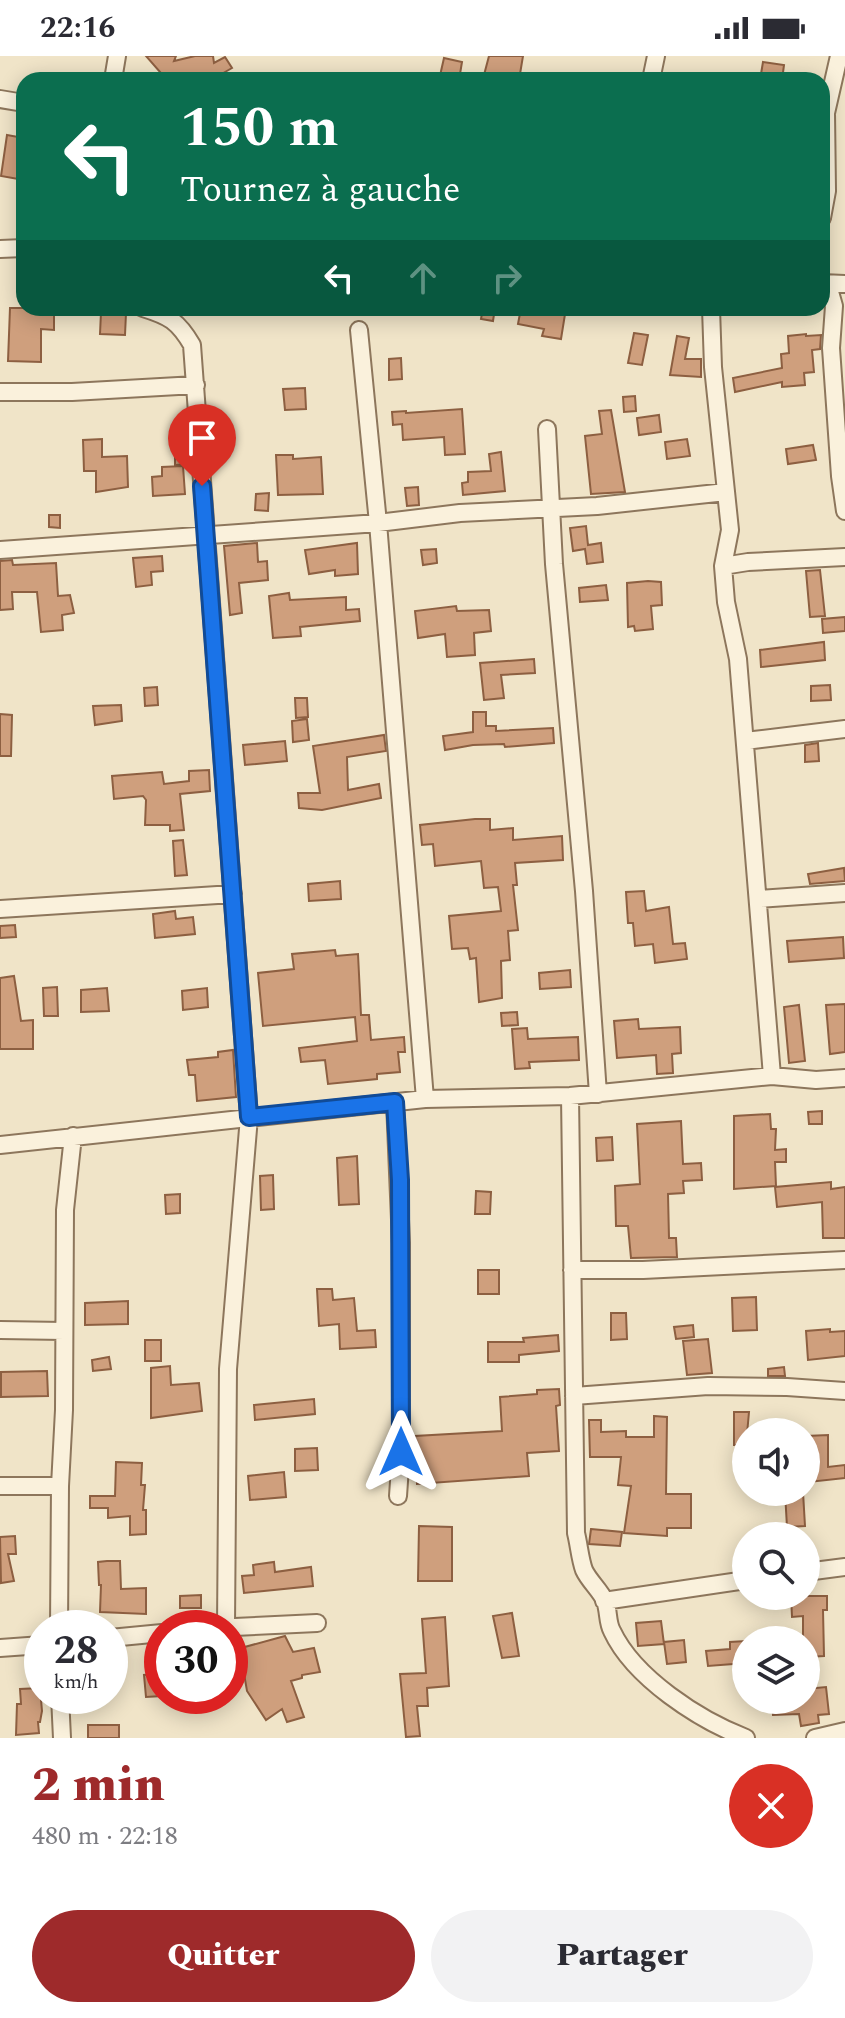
<!DOCTYPE html>
<html lang="fr">
<meta charset="utf-8">
<style>
body{margin:0;font-family:Spectral,serif;background:#f2f2f3;color:#2b2b33;height:100vh;display:flex;flex-direction:column;font-size:30px;white-space:nowrap}
*{box-sizing:border-box;margin:0}
p{font-size:26px;color:#7c7c81}
.icon{flex:none;width:44px;height:44px;fill:none;stroke:currentColor;stroke-width:2;stroke-linecap:round;stroke-linejoin:round}
.map{position:relative;height:1682px;overflow:hidden}
.panel{display:flex;flex-direction:column;background:#fff;flex:1}
.panel>*{flex:none}
.banner{position:absolute;left:16px;top:16px;width:814px;height:244px;border-radius:24px;box-shadow:0 4px 20px #0003;background:#0b6e4f;color:#fff;overflow:hidden}
.controls{position:absolute;left:732px;top:1362px;display:grid;gap:16px}
.controls a{display:grid;place-items:center;width:88px;height:88px;border-radius:50%;background:#fff;box-shadow:0 4px 20px #0003;font-size:40px}
.speed{position:absolute;left:24px;top:1554px;display:flex;gap:16px;font-size:40px;font-weight:700;text-align:center}
.speed>*{display:grid;place-content:center;width:104px;height:104px;border-radius:50%;background:#fff;box-shadow:0 4px 20px #0003;line-height:1}
.speed small{font-size:20px;font-weight:400}
.speed .limit{border:12px solid #d22;background:#fff;color:#111}
.pin{position:absolute;display:grid;place-items:center;width:68px;height:68px;color:#fff;margin:-82px -34px;border-radius:50% 50% 50% 0;rotate:-45deg;box-shadow:0 0 8px #0007}
.pin .icon{rotate:45deg}
.me{position:absolute;width:88px;margin:-44px;rotate:0deg;stroke-linejoin:round;filter:drop-shadow(0 0 6px #0008)}
.turn{display:flex;align-items:center;gap:28px;height:168px;padding:0 32px;font-size:36px}
.turn .icon{width:104px;height:104px;stroke-width:2.5}
.turn b{display:block;font-size:56px;line-height:68px}
.lanes{display:flex;align-items:center;height:76px;padding:0 32px;background:#0003;justify-content:center;gap:40px;direction:ltr}
.lanes .off{opacity:.35}
.round{display:grid;place-items:center;flex:none;width:84px;height:84px;border-radius:42px;background:#f2f2f3}
.summary{display:flex;align-items:center;justify-content:space-between;height:136px;padding:0 32px}
h1{font-size:48px;font-weight:800;line-height:60px;color:#9e2a2b}
.button{display:flex;gap:16px;margin-top:auto;padding:16px 32px}
.button a{flex:1;height:92px;border-radius:48px;background:#9e2a2b;color:#fff;font-size:32px;font-weight:800;line-height:92px;text-align:center}
.button a+a{background:#f2f2f3;color:#2b2b33}
.status{display:flex;justify-content:space-between;align-items:center;height:56px;padding:0 40px;background:#fff;direction:ltr}
.status svg{height:22px;fill:currentColor}
.map>svg:first-child{display:block}
</style>
<div class="status"><b>22:16</b><svg viewBox="0 0 49 12"><path d="M0 12V9h3v3zM5 12V6h3v6zM10 12V3h3v9zM15 12V0h3v12zM26 1h20v11H26zM47 4h2v5h-2z"/></svg></div>
<div class="map">
<svg width="845" height="1682" viewBox="0 0 845 1682">
<rect width="100%" height="100%" fill="#f0e4c8"/>
<path fill="#cf9f7d" stroke="#8d5f41" stroke-width="2" d="M146,0h30l-2,5 21,-5h18l1,7 11,-6 7,11 -21,12h-44z
M489,0h34l-4,24 -35,-5z
M444,2l18,4 -3,18h-20z
M763,6l21,3 -2,15h-22z
M7,79l17,3v42l-23,-4z
M10,252h44v22l-13,-1v33l-33,-1z
M483,252h12l-2,13 -12,-2z
M521,252h45l-5,31 -19,-3 2,-7 -26,-5z
M101,256l25,1 -1,22 -25,-1z
M634,277l14,2 -6,30 -14,-2z
M806,278v2l15,-1 -1,14 -8,1 2,22 -10,1 1,12 -23,2v-5l-47,10 -2,-14 49,-10 -1,-14 8,-1 -1,-17z
M677,280l12,2 -4,21h16v18l-31,-2z
M401,302l1,21 -13,1v-21z
M305,332l1,21 -21,1 -2,-21z
M635,340l1,15 -12,1 -1,-15z
M462,353l3,45 -20,1 -1,-18 -41,3 -1,-16 -9,1 -1,-13 14,-1v2z
M611,354l14,82 -34,2 -6,-58 17,-2 -3,-23z
M659,359l2,17 -22,3 -2,-17z
M102,383v18l25,-1 1,31 -32,5v-21h-12l-1,-31z
M687,383l3,17 -23,3 -2,-17z
M813,389l3,15 -28,4 -2,-15z
M175,395h14l1,13 -15,1z
M501,396l4,39 -42,4 -1,-12 6,-1v-10l23,-1 -2,-17z
M276,399h17v4l28,-2 2,37 -45,1z
M183,410l2,28 -32,2 -1,-19 10,-1v-9z
M418,431l1,18 -12,1 -2,-18z
M269,437l-1,18 -13,-1 1,-16z
M49,459h11v13l-11,-1z
M586,470l2,19 13,-2 2,19 -16,2 -2,-15 -12,2 -3,-23z
M257,487l1,19 9,-1 1,19 -29,3 3,30 -12,2 -6,-69z
M357,487l1,31 -23,2v-6l-26,4 -4,-24z
M436,493l1,14 -14,2 -2,-15z
M162,500l1,15 -12,1 1,13 -16,2 -3,-29z
M12,504l1,5 43,-2 2,33 12,-1 4,18 -12,2 1,15 -22,2 -4,-40h-25l1,17 -13,1v-49z
M820,514l5,46 -15,1 -4,-46z
M648,525l13,1 1,23 -11,1 2,23 -18,2 -1,-5 -6,1 -1,-44z
M606,529l2,15 -28,2 -1,-14z
M289,537l1,7 56,-3v13l13,-1 1,12 -60,6 1,9 -28,2 -4,-42z
M456,550l1,5 32,-1 2,21 -17,2 1,22 -28,2 -2,-23 -27,4 -3,-27z
M845,561v14l-22,2 -1,-14z
M824,586l1,18 -64,7 -1,-17z
M534,603l1,14 -34,2 3,23 -20,2 -4,-37z
M830,629l1,15 -20,1v-15z
M157,631l1,18 -13,1 -1,-18z
M295,642h12l1,19 -12,1z
M121,649l1,16 -27,4 -2,-19z
M473,656h13v14h10v5l57,-3 1,15 -49,4 -1,-3 -31,1 -28,5 -2,-14 30,-4z
M0,658l12,1 -1,41h-11z
M307,663l2,21 -16,2 -1,-21z
M384,679l2,16 -39,6 1,33 31,-6 2,14 -59,12 -23,-2 -1,-15h22l-7,-47z
M285,685l2,20 -42,4 -2,-20z
M818,687l1,18 -14,1v-17z
M209,714l1,21 -30,3 4,36 -14,1v-6h-25l1,-25 -3,-4 -29,3 -2,-23 50,-4 2,12 25,-3v-10z
M475,763h15v11l23,-2v12l49,-4 1,24 -48,3 2,22h-4l5,45 -10,1 2,29 -9,1 1,37 -23,4 -3,-44 -6,1 -2,-11 -16,1 -3,-33 52,-5 -3,-24 -14,1 -3,-27 -46,5 -2,-22 -11,1 -2,-20z
M183,784l4,35 -12,1 -2,-35z
M844,812l1,13 -35,3 -2,-10z
M340,825l1,18 -32,2 -1,-17z
M644,835l2,20 23,-4 4,37 12,-1 2,16 -32,4 -2,-19 -18,2 -2,-23h-5l-2,-31z
M175,855l1,8 17,-2 2,17 -40,4 -2,-24z
M15,869l1,12 -16,1v-12z
M843,881l1,21 -55,4 -2,-21z
M335,894l1,6 22,-2 3,61h8l2,25 33,-3 1,15h-7l2,20 -23,2v5l-49,5 -3,-24 -24,2 -2,-14 58,-7 -2,-24 -92,9 -5,-53 36,-4 -2,-15z
M570,914l1,17 -31,2 -1,-16z
M14,920l7,45 12,-1v29h-33v-71z
M57,931l1,29h-14l-1,-28z
M107,932l2,23 -28,1v-22z
M207,932l1,19 -25,3 -1,-19z
M845,948v48l-15,2 -4,-49z
M799,949l6,56 -16,2 -5,-56z
M517,956l1,13 -16,1 -1,-13z
M638,963l1,10 41,-2 1,26 -9,1 1,19 -16,1 -1,-19 -39,3 -3,-37z
M527,972l1,11 50,-2 1,23 -50,2 1,6 -15,1 -3,-40z
M233,994l3,47 -39,4 -2,-26h-6l-2,-15 31,-3v-5z
M822,1055v13h-13l-1,-12z
M770,1058l1,15h5l-1,21 11,-1v13h-11l1,24 -42,3v-73z
M681,1065l2,43 18,-1 1,17 -19,1 1,12 -16,1 1,44h7l1,19 -46,1 -3,-32h-12l-1,-40 25,-2 -3,-60z
M612,1081l1,23 -16,1 -1,-23z
M357,1100l2,48 -20,1 -2,-47z
M273,1119l1,34 -13,1 -1,-34z
M831,1126v7l14,-2v51h-22l-1,-36 -45,5 -2,-20z
M476,1135l15,1 -1,22h-15z
M180,1138v19l-14,1 -1,-19z
M478,1214h21v24h-21z
M317,1233h15l1,11 21,-2 3,33 18,-1 1,17 -36,2 -1,-25 -20,2z
M756,1241l1,33 -24,1 -1,-33z
M128,1245v23l-43,1v-22z
M611,1257h15l1,26 -16,1z
M693,1269l1,12 -18,2 -2,-12z
M830,1273v3l15,-1v25l-37,4 -2,-29z
M558,1279l1,16 -40,4v7h-31v-20h36l-1,-4z
M708,1283l4,34 -25,2 -4,-34z
M145,1284h16v21h-16z
M109,1301l2,12 -18,2 -1,-11z
M170,1310l1,19 28,-2 3,28 -51,7v-50z
M784,1311l1,9h-17v-7z
M47,1315l1,25 -47,1v-25z
M559,1333l1,16 -4,1 3,45 -32,2 2,23 -112,8 -2,-48 87,-5 -2,-34 37,-3v-4z
M314,1343l1,15 -60,6 -1,-15z
M734,1356h15l-3,33h-12z
M654,1360l13,1 -1,77h25v34h-24v8l-43,-3 7,-47 -13,-1 3,-28h-31l-1,-37h12v12l25,-1v6h28z
M828,1379v32l17,-2v13l-36,4 -3,-46z
M317,1392l1,22 -23,1v-22z
M116,1406l26,1 -1,22h4l-2,25h3v24l-16,1v-19l-22,2v-10h-18v-12h25z
M284,1416l2,25 -36,3 -2,-24z
M785,1436h18l2,34 -18,1z
M419,1470l33,1v54h-34z
M591,1473l31,3 -2,14 -31,-2z
M15,1480l1,18h-8l6,27 -13,2 -1,-46z
M107,1505h13l1,28 25,-1v26l-46,-2 1,-27h-2l-1,-23z
M274,1506l1,10 36,-5 2,19 -69,7 -2,-17 12,-1 -1,-10z
M201,1539v13h-21v-12z
M791,1540h36v14h-4l1,46 -18,1v-17h-3v-24l-11,1z
M512,1557l7,43 -17,2 -9,-42z
M445,1561l4,69 -22,2 1,18h-11l3,30 -14,1 -6,-63 26,-1 -4,-54z
M661,1565l3,23 -26,2 -2,-23z
M285,1580l8,16 21,-4 6,24 -18,3v3l-11,3 13,36 -17,5 -5,-13 -16,11 -19,-29 -5,-29h-12v-11z
M684,1584l2,22 -19,2 -3,-22z
M746,1585v22l-38,3 -2,-15 24,-2v-7z
M162,1617v23l-16,1 -2,-22z
M826,1631l3,27 -11,1 1,8 -18,3 -2,-12 -26,1 -1,-15h34v-11z
M40,1632l2,23 -2,11h-2l1,11 -23,2 1,-31h4l-1,-15z
M88,1669h31v13h-31z"/>
<g fill="none" stroke-linecap="round" stroke-linejoin="round">
<g stroke="#8d765c" stroke-width="20">
<path id="minor" d="M113,24l4,-24
M651,24l5,-24
M0,43l24,4
M822,162l5,-27 -1,-78 13,-57
M0,193l24,-1
M822,227l8,9 4,14 -3,42 9,128 5,35
M822,227l23,1
M143,252c26,8 35,13 49,37l57,772 -21,252 -2,258
M711,252l2,59 17,163 -7,36 3,36 12,57 34,417
M359,274l19,193 47,576
M0,336h72l124,-7
M547,373l7,135 30,327 14,203
M0,494l378,-27 82,-10 137,-7 129,-14
M723,510l25,-4 97,-5
M745,685l100,-12
M758,843l87,-6
M0,853l233,-15
M570,1040l6,437c3,12 4,26 8,37 5,11 16,20 21,31 4,10 2,21 7,30 22,47 87,89 134,107
M395,1046l6,141v209l-3,44
M0,1089l425,-46 145,-3 202,-20 44,4 29,-2
M572,1214h71l202,-10
M0,1274l64,1
M574,1340l134,-10 79,1 58,4
M0,1430h60
M806,1516l39,-5
M604,1545l142,-21
M59,1572l1,-142 4,-76 1,-200 8,-74
M213,1572l104,-5
M110,1582l52,-5
M0,1592l42,-3
M60,1640l2,42
M815,1682l30,-7"/>
</g>
<use href="#minor" stroke="#faf1dc" stroke-width="16"/>
</g>
<g fill="none" stroke-linecap="round" stroke-linejoin="round">
<g stroke="#114b97" stroke-width="20">
<path id="route" d="M202,430l47,631 146,-15 5,78 1,272"/>
</g>
<use href="#route" stroke="#1a73e8" stroke-width="14"/>
</g>
</svg>
<div class="controls">
<a><svg class="icon" aria-label="sound" viewBox="0 0 24 24"><path d="M4 9h4l5-4v14l-5-4H4zM17 9q2 3 0 6"/></svg></a>
<a><svg class="icon" aria-label="search" viewBox="0 0 24 24"><circle cx="10" cy="10" r="6"/><path d="M15 15l6 6"/></svg></a>
<a><svg class="icon" aria-label="layers" viewBox="0 0 24 24"><path d="M12 4l9 5-9 5-9-5zM3 14l9 5 9-5"/></svg></a>
</div>
<div class="speed"><div>28<small>km/h</small></div><div class="limit">30</div></div>
<div class="pin" style="left:202px;top:430px;background:#d93025"><svg class="icon" aria-label="arrive" viewBox="0 0 24 24"><path d="M6 21V4h12l-3 4 3 4H6"/></svg></div>
<svg class="me" style="left:401px;top:1396px" viewBox="-20 -20 40 40"><path d="M0-17L14 15 0 8-14 15z" fill="#1a73e8" stroke="#fff" stroke-width="4"/></svg>
<div class="banner">
<div class="turn"><svg class="icon" aria-label="left" viewBox="0 0 24 24"><path d="M17 20v-9H6M10 6l-5 5 5 5"/></svg><div><b>150 m</b>Tournez à gauche</div></div>
<div class="lanes"><svg class="icon" aria-label="left" viewBox="0 0 24 24"><path d="M17 20v-9H6M10 6l-5 5 5 5"/></svg><svg class="icon off" aria-label="ahead" viewBox="0 0 24 24"><path d="M12 20V5M6 11l6-6 6 6"/></svg><svg class="icon off" aria-label="right" viewBox="0 0 24 24"><path d="M7 20v-9h11M14 6l5 5-5 5"/></svg></div>
</div>
</div>
<section class="panel">
<div class="summary"><div><h1>2 min</h1><p>480 m · 22:18</p></div><a class="round" style="background:#d93025;color:#fff"><svg class="icon" aria-label="close" viewBox="0 0 24 24"><path d="M6 6l12 12M18 6L6 18"/></svg></a></div>
<div class="button"><a>Quitter</a><a>Partager</a></div>
</section>
